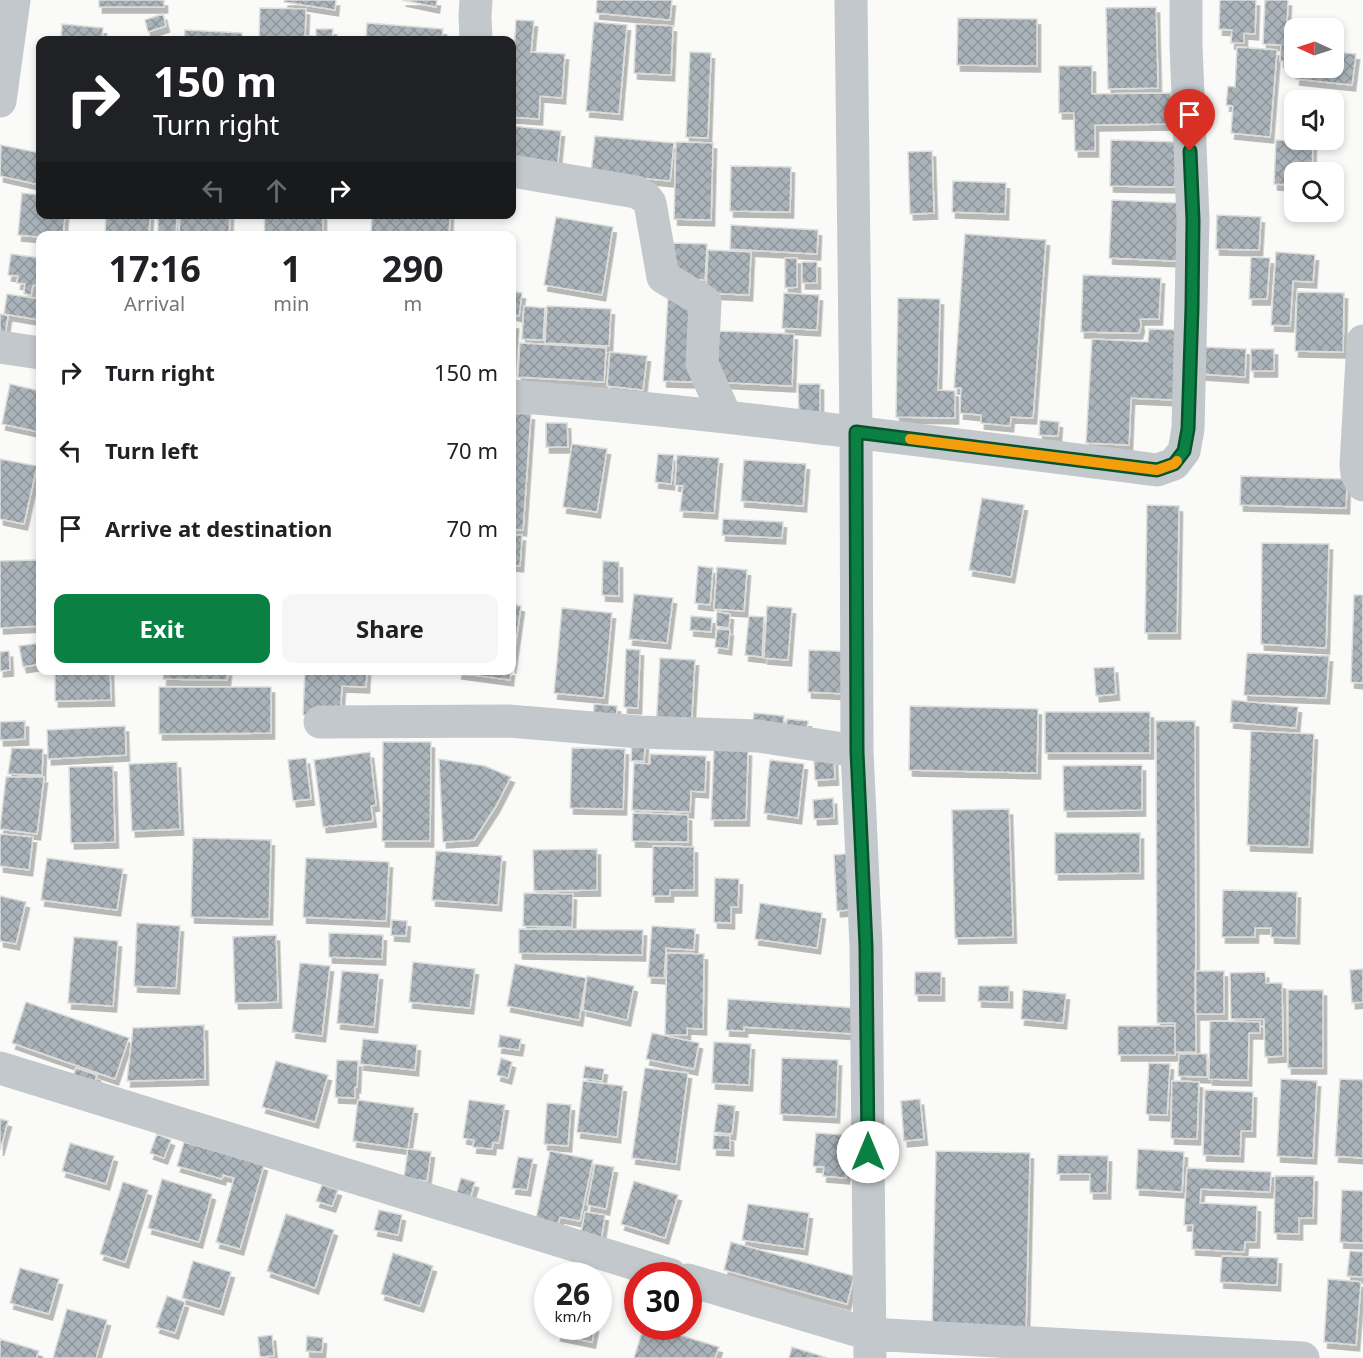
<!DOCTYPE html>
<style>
body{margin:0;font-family:"Noto Sans",sans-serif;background:#f6f6f6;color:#202124;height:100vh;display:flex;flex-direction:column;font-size:22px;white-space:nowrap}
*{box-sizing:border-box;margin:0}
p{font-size:20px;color:#757577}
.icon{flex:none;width:33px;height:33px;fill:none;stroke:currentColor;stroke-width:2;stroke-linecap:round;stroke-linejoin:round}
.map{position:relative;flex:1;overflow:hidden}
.sheet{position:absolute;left:36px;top:231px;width:480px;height:444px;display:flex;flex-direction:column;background:#fff;border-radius:12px;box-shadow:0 3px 9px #0003}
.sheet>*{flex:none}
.hud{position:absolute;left:36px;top:36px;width:480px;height:183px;border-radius:12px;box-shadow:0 3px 9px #0003;background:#202124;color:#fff;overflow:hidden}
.needle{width:39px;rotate:273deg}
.buttons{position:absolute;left:1284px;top:18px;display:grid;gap:12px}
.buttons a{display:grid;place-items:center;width:60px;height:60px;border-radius:12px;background:#fff;box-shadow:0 3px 9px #0003;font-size:30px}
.speed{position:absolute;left:534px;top:1262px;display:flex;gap:12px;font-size:30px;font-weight:700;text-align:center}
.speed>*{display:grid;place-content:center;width:78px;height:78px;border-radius:50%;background:#fff;box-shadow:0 3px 9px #0003;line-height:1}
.speed small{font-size:15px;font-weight:400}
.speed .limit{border:9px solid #d22;background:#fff;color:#111}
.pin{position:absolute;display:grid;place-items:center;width:51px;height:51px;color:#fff;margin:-62px -26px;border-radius:50% 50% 50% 0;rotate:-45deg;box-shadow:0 0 6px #0007}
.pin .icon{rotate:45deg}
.me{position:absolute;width:66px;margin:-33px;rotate:0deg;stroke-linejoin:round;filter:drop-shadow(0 0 4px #0008)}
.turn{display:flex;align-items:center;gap:21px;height:126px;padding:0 18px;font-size:27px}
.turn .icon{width:78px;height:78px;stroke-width:2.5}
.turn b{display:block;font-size:42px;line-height:51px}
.lanes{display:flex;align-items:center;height:57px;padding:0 18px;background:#0003;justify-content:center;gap:30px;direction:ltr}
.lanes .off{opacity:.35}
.eta{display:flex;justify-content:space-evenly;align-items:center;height:102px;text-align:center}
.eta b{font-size:36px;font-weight:700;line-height:42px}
.cta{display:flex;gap:12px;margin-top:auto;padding:12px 18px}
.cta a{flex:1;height:69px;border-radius:12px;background:#0b8043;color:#fff;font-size:24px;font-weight:700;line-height:69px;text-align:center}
.cta a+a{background:#f6f6f6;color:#202124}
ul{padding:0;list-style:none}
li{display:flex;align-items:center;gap:18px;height:78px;padding:0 18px}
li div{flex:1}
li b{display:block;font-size:22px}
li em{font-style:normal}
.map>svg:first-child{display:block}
</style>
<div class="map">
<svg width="1363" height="1358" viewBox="0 0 1363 1358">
<defs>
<pattern id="building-cross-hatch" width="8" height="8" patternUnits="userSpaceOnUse" patternTransform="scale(1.5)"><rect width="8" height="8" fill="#aab3b9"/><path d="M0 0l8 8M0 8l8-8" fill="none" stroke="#8e969c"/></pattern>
<filter id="shadow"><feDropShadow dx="3.5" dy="6" stdDeviation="0" flood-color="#0004"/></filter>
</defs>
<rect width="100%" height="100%" fill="#fafaf8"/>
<path fill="url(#building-cross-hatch)" stroke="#dcdcda" stroke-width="1.5" filter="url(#shadow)" d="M99,0h65v7h-65z
M285,0h51l-1,10 -51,-8z
M402,0h35l-1,7z
M597,0h75l-2,20 -74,-7z
M1220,0h36l-1,34 -11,-1v10h-13l1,-13 -13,-1z
M1265,0h23l-2,44h8v18l-14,-1 1,-16 -18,-1z
M1156,7l2,81 -50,1 -2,-81z
M260,8l46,1 -1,27h8v4h-54z
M163,14l3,12 -18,6 -3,-12z
M958,18l79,1v47l-80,-1z
M516,20l18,1 -3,31 34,2 -3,44 -22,-2 -1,23 -27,-2v-66h2z
M594,22l33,3 -8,89 -33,-3z
M367,23l76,6 -1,8 19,2v1h-95z
M62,24l41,4 -1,12h-41z
M636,24l37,2 -2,49 -37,-2z
M316,29h17l-1,11h-16z
M185,30l57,3v7h-58z
M1237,47l40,3 -7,87 -39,-4 2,-27 -7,-1 2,-19 7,1z
M690,52l21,1 -3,85 -22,-1z
M1334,52l22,2 -4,31 -56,-6 1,-11h37z
M1059,66h33v28l79,-1v31l-76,1v26h-20l-1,-38h-15z
M512,126l49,5 -4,39 -45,-3z
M595,136l79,7 -4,38 -79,-8z
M1111,140l65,2 -1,45 -65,-1z
M1276,140l37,2 -1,30h-18v13l-20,-1z
M676,142l37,1 -2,77 -37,-1z
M1,145l39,8v32l-40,-9z
M932,151l2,62 -24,1 -2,-62z
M731,166l60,1 -1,45 -60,-1z
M953,181l53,2 -1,31 -53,-2z
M22,193l18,2v19h25l-2,22h-23v1l-22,-2z
M1112,200l67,3 -2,58 -68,-3z
M106,214h44l-1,22h-44z
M158,214h19l-1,21h-18z
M180,214h50l-1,22h-50z
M264,214h59v22h-58z
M372,214h78l-1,22h-78z
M1217,215l44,2 -2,33 -43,-1z
M556,217l57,10 -11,68 -58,-10z
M731,225l87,5 -1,24 -87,-5z
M965,234l81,6 -13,178 -22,-1 -1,9 -29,-3v-8l-21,-2 1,-25h-7z
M671,243l36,1 -2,36 -36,-2z
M708,250l43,2 -2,43 -43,-2z
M1276,252l39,3 -2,27 -20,-1 -3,45 -19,-1z
M11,254l29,4v28l-7,-1 -2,10 -7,-1 1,-10 -8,-1 1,-7 -10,-1z
M1251,257l19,1 -3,41h-18z
M785,258h12v29l-12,1z
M802,262h15v21h-15z
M1083,275l78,3 -2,41h-19l1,7 -2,7 -58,-1z
M512,291l10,2 -3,23 -7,-2z
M1297,292l47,1 -1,59 -48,-1z
M784,293l35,2 -2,35 -35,-2z
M7,294l33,5v21l-36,-6z
M668,298l31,3 -5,81 -31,-1z
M898,298l42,1 -2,91 17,1v27l-59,-1z
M524,306l21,2 -2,32 -21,-1z
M547,306l64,3 -2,37 -64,-3z
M0,314l8,2 -3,19 -5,-1z
M512,323h3l-3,47z
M1149,329l29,1 -3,70 -44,-2 -2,47 -43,-2 6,-104 56,3z
M717,331l77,3 -2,52 -77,-4z
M520,343l86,5 -2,34 -86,-5z
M1202,347l44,2 -1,28 -44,-3z
M1251,349h23v22h-23z
M610,352l37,4 -4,34 -36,-4z
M10,384l30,7 -1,41 -37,-8z
M798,384h22v31l-21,1z
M512,413l19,1 -8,116 -11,-1z
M1040,420l19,2 -1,14 -19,-1z
M546,423h21l1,24h-22z
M572,444l35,5 -10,63 -34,-5z
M658,454l16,1 -3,29 -16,-2z
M677,455l42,3 -5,55 -34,-2 3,-25 -8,-1z
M0,459l37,7 -13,58 -24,-5z
M744,460l62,4 -3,42 -62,-5z
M1241,476l106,3 -1,29 -106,-3z
M982,498l42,7 -13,72 -42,-7z
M1147,505l32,1 -2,127h-32z
M723,519l60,3 -1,16 -60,-3z
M512,535h10l-2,31 -8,-1z
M1262,543l67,1 -3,104 -65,-4z
M37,560l3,66 -40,2v-67z
M603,561l16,1v34l-17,-1z
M698,566l15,2 -3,37 -15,-2z
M717,567l30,3 -3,41 -30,-2z
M634,594l39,4 -6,45 -38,-4z
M1354,595h9v88l-12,-1z
M512,604l9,2 -9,62z
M767,606l25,2 -4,52 -24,-2z
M562,608l50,5 -8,85 -50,-5z
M717,612l13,2 -1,14 -13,-2z
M691,616l21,2 -1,14 -21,-2z
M749,616l15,1 -2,40 -17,-2z
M717,629l13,1 -2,19 -13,-2z
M40,643v21l-17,3 -4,-21z
M626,649l14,1 -2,58 -14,-1z
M809,650l48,2 -8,42 -41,-2z
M9,651l1,19 -10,1v-19z
M1247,653l82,3 -3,42 -82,-3z
M660,658l35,2 -4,70 -35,-1z
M1114,667l2,27 -20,2 -2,-28z
M55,670h55l1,30 -56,1z
M164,670h64l-1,10 -64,-1z
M305,670h62l-1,17 -24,-1 -2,31 -37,-2z
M459,670h52l-1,10 -52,-7z
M159,687h112v46l-112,1z
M1232,700l66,7 -2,21 -66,-6z
M594,704l23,2 -1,19 -23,-1z
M910,706l128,3 -1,64 -128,-3z
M1045,712h105v41h-105z
M754,713l30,3 -1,18 -31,-3z
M787,719l21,2 -2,15 -21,-2z
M25,721v18l-25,1v-18z
M1156,721h39l1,331h-21v-29h-18z
M125,726l1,29 -78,4 -1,-29z
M1251,731l63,3 -5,113 -62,-2z
M383,742h48l-1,99h-48z
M632,743l13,1 -1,17h-13z
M12,748l31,1 -1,26 -34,-1z
M572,748l53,1 -2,60 -53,-1z
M714,749l34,1 -2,70h-35z
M370,752l6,53 -5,1 2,15 -50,6 -9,-67z
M650,754l56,2 -1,36 -14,-1 -1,21 -58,-2 2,-47 16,1z
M306,758l5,41 -18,2 -5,-41z
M439,759l46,7 26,11 -15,29 -22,34 -31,2z
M834,759l1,20 -20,1 -1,-19z
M770,760l34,4 -6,54 -34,-5z
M177,762l3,67 -48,2 -3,-67z
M1142,765v45l-78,1 -1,-45z
M113,766l2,76 -44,1 -2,-76z
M6,777h38l-7,57 -37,-5z
M833,798l1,20 -20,1 -1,-19z
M1009,809l4,128 -58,1 -3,-128z
M633,813l55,2v27l-56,-1z
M1055,833h85v40l-85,1z
M0,834l33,3 -4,33 -29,-4z
M193,838l78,2 -2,79 -78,-2z
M653,846l41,1v43h-24v6h-18z
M597,849v41l-63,1 -1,-41z
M436,851l66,5 -4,49 -66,-5z
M855,853l4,56 -22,2 -3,-56z
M47,858l76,11 -6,41 -76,-10z
M306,858l83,4 -3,59 -83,-4z
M715,878l24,1 -1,28h-7v16l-17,-1z
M1223,890l74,2 -1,46 -25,-1v-9h-16v9h-33z
M524,893l49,1 -1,33 -49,-1z
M0,896l26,6 -10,42 -16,-3z
M760,903l62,10 -5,35 -62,-9z
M392,920l15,1 -1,15 -15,-1z
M137,923l43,3 -4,62 -42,-2z
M652,926l43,3 -1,21 -28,-2 -2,30 -16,-1z
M519,929l124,1 -1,25 -123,-2z
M329,933l54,2 -1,24 -53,-2z
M276,935l2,67 -43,1 -2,-66z
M74,937l44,4 -5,65 -45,-3z
M667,953l37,1 -1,75 -16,-1v7h-22z
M413,962l62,7 -5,39 -61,-6z
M300,963l30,3 -8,70 -30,-4z
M515,964l71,14 -7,42 -72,-14z
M1363,969v33l-11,1 -2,-33z
M342,971l37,3 -5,53 -37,-4z
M1195,971h29v43h-29z
M915,972h26v23h-26z
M1265,972l1,11h16l1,73 -18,1 -1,-38h-33l-1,-46z
M587,976l47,10 -7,34 -44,-10z
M979,986h30v16l-31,-1z
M1023,990l43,4 -3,29 -42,-4z
M1288,990h35v78h-35z
M728,999l129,9 -2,26 -111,-7v4l-18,-1z
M26,1002l103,36 -14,41 -103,-36z
M1210,1021l50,1v11h-11l-1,47 -39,-1z
M204,1025l1,54 -78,2 6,-53z
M1118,1026h57v29h-57z
M652,1033l47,10 -5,26 -48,-10z
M500,1035l21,4 -2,11 -21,-3z
M363,1039l54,6 -2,25 -55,-6z
M714,1042l37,2 -2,41 -37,-2z
M1179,1054h28v23l-29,-1z
M501,1058l11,4 -4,16 -11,-3z
M782,1058l56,2 -2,57 -56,-3z
M337,1060l21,1 -1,26h-2v11l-20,-1z
M276,1061l52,14 -13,47 -53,-15z
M1149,1063l21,1 -3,51 -21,-1z
M585,1066l19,3 -2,12 -19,-3z
M76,1068l21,7 -6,18 -21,-8z
M645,1068l43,5 -12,91 -44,-6z
M1281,1079l36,2 -4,77 -36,-2z
M1340,1079l23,1v78l-28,-2z
M583,1081l40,5 -6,51 -40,-5z
M1172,1081l27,1 -2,57 -26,-1z
M1205,1090l48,2 -1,39h-11l-1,25 -37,-1z
M920,1099l4,40 -20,2 -3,-40z
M358,1100l56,8 -6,41 -55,-8z
M469,1100l36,5 -6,38 -6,-1 -1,7 -19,-2 1,-7 -11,-2z
M547,1103l24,2 -3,41 -24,-2z
M718,1104l17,2 -3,28 -18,-2z
M0,1119l8,2 -8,29z
M816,1133l44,3 -3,34 -10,-1 -1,9 -23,-2 1,-9 -11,-1z
M157,1134l14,6 -7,18 -14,-5z
M714,1135l16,1v14l-17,-1z
M184,1142l80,23 -24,84 -24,-7 18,-64 -11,-3 -1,4 -45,-13z
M70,1143l44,13 -8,28 -44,-13z
M408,1149l23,3 -4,29 -23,-3z
M1138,1149l46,3 -2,40 -46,-3z
M550,1151l43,9 -13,61 -20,-4 -2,7 -22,-5z
M936,1151l94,2 -4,177 -94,-2z
M1058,1155l50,1 -1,37h-17v-19h-33z
M518,1157l15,2 -6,31 -15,-2z
M595,1164l19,3 -8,42 -19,-4z
M1187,1168l84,4 -1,20 -69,-3 -1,14 57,3 -1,36h-11l-1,10 -52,-3 1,-24h-9z
M1275,1176h39l-1,42h-14v16l-25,-1z
M461,1178l14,4 -6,20 -14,-4z
M162,1179l50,15 -13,48 -51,-14z
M634,1181l44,14 -13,43 -44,-14z
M123,1182l25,8 -23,72 -25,-8z
M322,1185l16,5 -6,16 -16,-5z
M1342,1190l21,1v52l-23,-1z
M748,1204l61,9 -5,36 -62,-9z
M379,1210l23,5 -4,20 -24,-5z
M585,1212l20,3 -5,32 -21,-4z
M286,1214l48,16 -19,58 -48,-17z
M731,1242l123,34 -7,28 -123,-34z
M1350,1251l13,1v25l-16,-1z
M393,1253l40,13 -13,40 -39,-12z
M1222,1256l56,2 -1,27 -57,-3z
M193,1261l38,11 -11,37 -38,-11z
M20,1268l39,11 -10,35 -39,-11z
M1328,1279l33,3 -5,63 -32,-3z
M167,1296l18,6 -10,31 -19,-6z
M67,1309l40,11 -11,38h-43z
M559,1326h36l-3,16 -35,-7z
M644,1326h6l69,21 -4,11h-81z
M272,1335l2,21 -14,1 -2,-20z
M307,1336l16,2 -1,14 -16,-1z
M0,1339l39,12 -3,7h-36z
M792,1347l36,11h-39z"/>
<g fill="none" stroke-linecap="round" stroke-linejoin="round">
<path stroke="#c3c8cc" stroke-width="33" d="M476,0l-1,16 1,24
M851,0l5,432 1,319 9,195 4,412
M0,101l14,-101
M512,171l124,21 9,5 5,6 13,74 42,25 -3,62 24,53
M1363,341l-7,124 1,9 6,11
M0,347l40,6
M512,396c215,18 430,47 645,74l17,-6 10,-13 4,-22 5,-209 -7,-175v-45
M320,722l188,-1 132,11 118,4 99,15
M0,1068l671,207
M688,1280l181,54 434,24"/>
</g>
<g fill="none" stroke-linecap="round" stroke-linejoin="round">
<g stroke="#07532c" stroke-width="15">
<path id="route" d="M868,1152l-2,-206 -9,-194 -1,-320 301,38 17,-6 10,-13 4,-22 4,-121 1,-88 -3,-69"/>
</g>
<use href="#route" stroke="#0b8043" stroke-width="10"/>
<path stroke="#f59e0b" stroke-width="10" d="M910,439l247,31 17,-6 3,-3"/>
</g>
</svg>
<div class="buttons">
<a><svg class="needle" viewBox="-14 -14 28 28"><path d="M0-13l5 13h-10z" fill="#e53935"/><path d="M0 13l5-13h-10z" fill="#757577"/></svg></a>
<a><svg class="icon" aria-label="sound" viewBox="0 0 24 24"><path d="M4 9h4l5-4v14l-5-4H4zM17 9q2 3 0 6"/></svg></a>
<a><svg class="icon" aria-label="search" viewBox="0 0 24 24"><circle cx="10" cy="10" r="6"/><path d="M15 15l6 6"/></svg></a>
</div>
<div class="speed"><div>26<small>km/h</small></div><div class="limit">30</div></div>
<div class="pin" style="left:1190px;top:151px;background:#d93025"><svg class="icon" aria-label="arrive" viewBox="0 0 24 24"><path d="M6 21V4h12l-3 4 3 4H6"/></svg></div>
<svg class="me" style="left:868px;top:1152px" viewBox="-20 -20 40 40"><circle r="19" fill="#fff"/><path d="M0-13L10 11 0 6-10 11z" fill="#0b8043"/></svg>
<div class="hud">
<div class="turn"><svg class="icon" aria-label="right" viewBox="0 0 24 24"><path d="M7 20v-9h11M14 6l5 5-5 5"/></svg><div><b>150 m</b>Turn right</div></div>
<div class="lanes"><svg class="icon off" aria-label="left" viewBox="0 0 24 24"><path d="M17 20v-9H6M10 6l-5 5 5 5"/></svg><svg class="icon off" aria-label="ahead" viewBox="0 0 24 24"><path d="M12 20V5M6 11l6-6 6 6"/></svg><svg class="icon" aria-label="right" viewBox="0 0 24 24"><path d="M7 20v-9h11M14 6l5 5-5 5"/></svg></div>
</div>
<section class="sheet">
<div class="eta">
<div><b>17:16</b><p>Arrival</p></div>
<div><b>1</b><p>min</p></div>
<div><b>290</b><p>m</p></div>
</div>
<ul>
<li><svg class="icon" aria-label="right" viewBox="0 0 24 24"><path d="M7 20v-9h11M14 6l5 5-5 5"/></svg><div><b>Turn right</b></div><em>150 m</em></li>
<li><svg class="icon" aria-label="left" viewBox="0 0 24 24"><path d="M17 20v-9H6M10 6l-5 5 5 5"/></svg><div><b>Turn left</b></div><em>70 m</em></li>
<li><svg class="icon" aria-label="arrive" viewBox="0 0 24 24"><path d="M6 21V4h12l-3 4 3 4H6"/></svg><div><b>Arrive at destination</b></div><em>70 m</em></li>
</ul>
<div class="cta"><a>Exit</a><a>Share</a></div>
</section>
</div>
